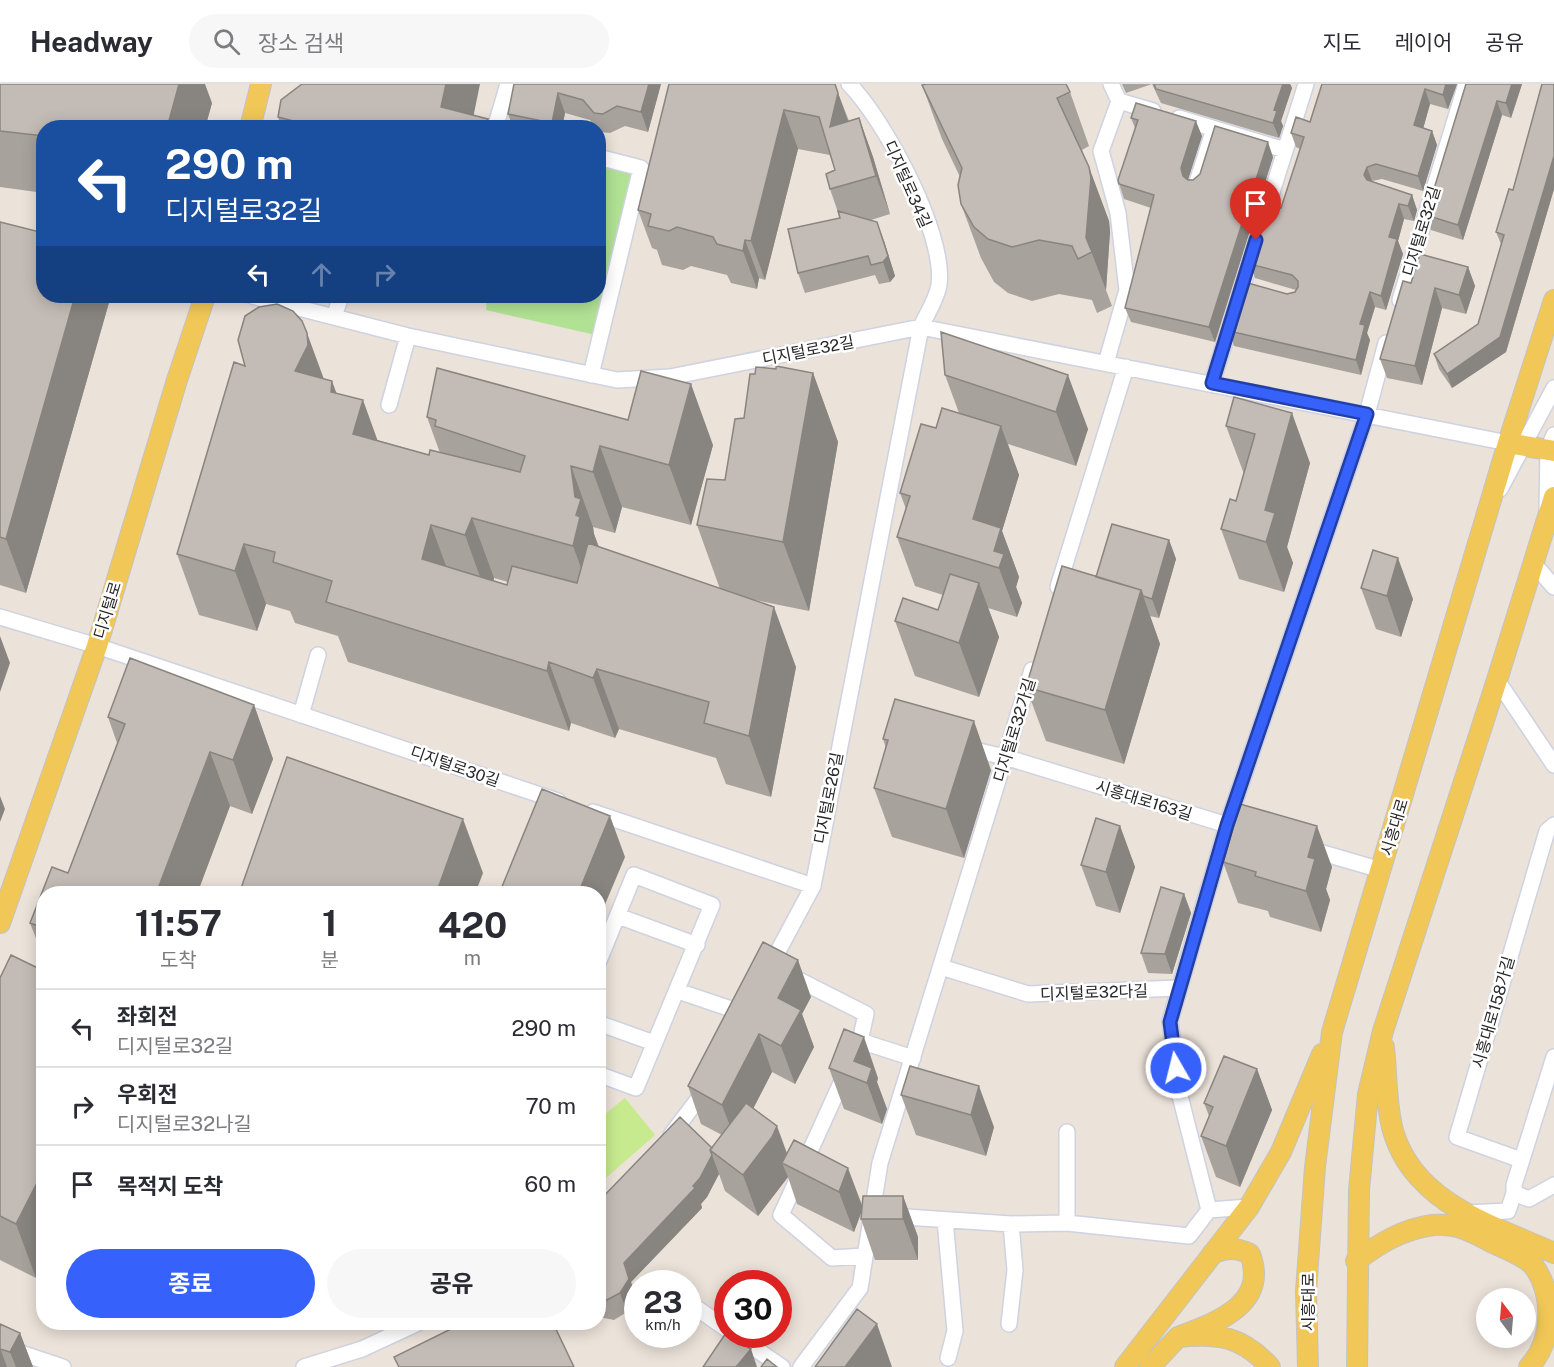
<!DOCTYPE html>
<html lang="ko">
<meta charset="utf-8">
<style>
body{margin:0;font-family:"Public Sans","Noto Sans KR",sans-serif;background:#f7f7f7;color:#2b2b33;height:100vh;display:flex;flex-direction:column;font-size:22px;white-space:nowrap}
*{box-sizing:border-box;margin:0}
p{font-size:20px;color:#7c7c81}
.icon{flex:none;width:33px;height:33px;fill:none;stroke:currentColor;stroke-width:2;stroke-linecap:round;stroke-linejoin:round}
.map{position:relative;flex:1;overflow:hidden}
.details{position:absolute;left:36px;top:802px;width:570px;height:444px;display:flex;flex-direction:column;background:#fff;border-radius:24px;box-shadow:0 3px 15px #0003}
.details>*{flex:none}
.hud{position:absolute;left:36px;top:36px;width:570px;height:183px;border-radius:24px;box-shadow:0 3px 15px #0003;background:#1a4fa0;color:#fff;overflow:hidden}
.needle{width:39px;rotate:344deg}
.buttons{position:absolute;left:1476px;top:1204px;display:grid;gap:12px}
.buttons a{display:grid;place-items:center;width:60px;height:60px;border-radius:50%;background:#fff;box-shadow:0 3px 15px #0003;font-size:30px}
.speed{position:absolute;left:624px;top:1186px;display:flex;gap:12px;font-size:30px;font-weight:700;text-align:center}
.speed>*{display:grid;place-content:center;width:78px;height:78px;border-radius:50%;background:#fff;box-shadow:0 3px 15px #0003;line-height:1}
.speed small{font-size:15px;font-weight:400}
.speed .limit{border:9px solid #d22;background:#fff;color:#111}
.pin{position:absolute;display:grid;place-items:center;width:51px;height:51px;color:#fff;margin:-62px -26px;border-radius:50% 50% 50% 0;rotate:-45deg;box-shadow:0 0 6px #0007}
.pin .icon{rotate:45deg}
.me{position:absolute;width:66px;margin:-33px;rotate:352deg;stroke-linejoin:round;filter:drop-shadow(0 0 4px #0008)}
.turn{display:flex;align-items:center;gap:21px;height:126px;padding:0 30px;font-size:27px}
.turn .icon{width:78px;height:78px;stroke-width:2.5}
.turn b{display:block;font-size:42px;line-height:51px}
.lanes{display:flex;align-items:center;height:57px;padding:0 30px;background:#0003;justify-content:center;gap:30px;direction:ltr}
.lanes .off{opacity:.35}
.eta{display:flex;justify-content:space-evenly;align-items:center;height:102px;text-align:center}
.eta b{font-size:36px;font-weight:700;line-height:42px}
.action{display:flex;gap:12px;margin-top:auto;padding:12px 30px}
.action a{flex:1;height:69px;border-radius:36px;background:#3661fb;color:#fff;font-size:24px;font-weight:700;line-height:69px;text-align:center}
.action a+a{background:#f7f7f7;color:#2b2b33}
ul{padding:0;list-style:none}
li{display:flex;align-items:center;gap:18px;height:78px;padding:0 30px;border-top:2px solid #e1e1e2}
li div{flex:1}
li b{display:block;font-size:22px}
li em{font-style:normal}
header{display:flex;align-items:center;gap:36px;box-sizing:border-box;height:84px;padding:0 30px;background:#fff;border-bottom:2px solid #e1e1e2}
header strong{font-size:28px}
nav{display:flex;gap:33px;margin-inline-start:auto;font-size:21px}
.search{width:420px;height:54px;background:#f7f7f7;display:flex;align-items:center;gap:15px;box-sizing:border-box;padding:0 21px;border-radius:33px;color:#7c7c81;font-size:22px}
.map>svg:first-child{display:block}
</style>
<header>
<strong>Headway</strong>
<div class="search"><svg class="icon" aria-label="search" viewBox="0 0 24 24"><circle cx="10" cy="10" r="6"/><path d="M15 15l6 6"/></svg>장소 검색</div>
<nav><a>지도</a><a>레이어</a><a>공유</a></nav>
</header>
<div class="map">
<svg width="1554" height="1283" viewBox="0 0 1554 1283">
<rect width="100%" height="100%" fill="#ebe2d9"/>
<path fill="#b1e294" d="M599,73l42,11 -41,168 -114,-26 1,-14h111z"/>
<path fill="#c7ea8f" d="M625,1014l30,37 -56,49v-65z"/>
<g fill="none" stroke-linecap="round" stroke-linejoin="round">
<g stroke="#ced2e1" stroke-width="18">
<path id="minor" d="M1111,0l8,17 34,10
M1179,34l106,32
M495,44l13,-44
M1196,101l18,-56
M252,212l156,40 209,44 53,-3 251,-50 587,116
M1400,216l66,-216
M334,233l7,-21
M1106,279l21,-73 -9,-77 -17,-62 18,-50
M591,291l50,-207 -43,-11
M1212,299l94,-299
M389,321l19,-69
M1500,405l54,-101
M1547,425l1,-60 6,-14
M1533,479l21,24
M1058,503l68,-220
M0,533l97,29 461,155
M1497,596l57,85
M301,631l17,-60
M966,664l39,9 232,71
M593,728l220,74
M1309,765l72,21
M618,832l79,29
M598,879l36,-88 78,30 -76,183 -38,-14
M941,883l87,27 151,-6
M769,884l44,-82 108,-559c5,-12 16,-28 18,-42 7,-51 -55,-166 -90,-201
M789,891l77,39 -6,27 53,17
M678,907l68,23
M598,939l56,20
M1554,973l-40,128v8l15,6 25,-14
M845,990l-64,141 51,43 33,-2
M671,1051l34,-45
M1521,1076l-64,-23 90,-306 7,-6
M1209,1126l-30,-118 -9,-71 57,-196 140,-411 19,-71
M1465,1129l43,-2 6,-18
M891,1132l120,8 56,-1 122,13 20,-26 40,-3
M945,1136l10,111 -7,27
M1067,1139v-91
M698,1225l30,21
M1009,1240l6,-54 -4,-46
M735,1251l47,32
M0,1262l63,21
M304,1283l58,-18 56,-26
M801,1283l59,-79 20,-125 152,-493"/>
</g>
<g stroke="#c3c3c3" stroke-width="22">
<path id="major" d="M250,44l11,-44
M1508,359l46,8
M0,839l97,-277 80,-266 28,-84
M1384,963c3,26 2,63 10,87 22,70 100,92 160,119
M1356,1177c24,-18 47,-32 77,-36 24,-2 40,7 60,18 13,6 30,12 40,22 21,29 21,75 -4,102
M1178,1253c37,-14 91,-32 72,-83 -15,-7 -23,-6 -38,0
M1125,1283l124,-160 32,-55 41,-98
M1150,1283l28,-30c40,-4 64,-1 92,30
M1308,1283l-2,-76 9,-124 17,-135 176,-589 46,-143
M1357,1283l2,-177 9,-96 15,-63 114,-351 57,-183"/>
</g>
<use href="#minor" stroke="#fff" stroke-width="15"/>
<use href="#major" stroke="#f1c857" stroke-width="20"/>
</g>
<path fill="#a8a29d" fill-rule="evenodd" d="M0,0l212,19 -7,25h-161v65l-44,-6z
M514,0h147l-13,48 -23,-6 -15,7 -9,-1 -3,-3v-1h-1l-7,-8 -25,-7 -3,15h-49l-5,-14z
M669,0l169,9 11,28 10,-3 14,39 17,57 -19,6 13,21 11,35 -5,6 -11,2 -4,-9 -70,18 -7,-20 42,-55 -10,-29 5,-19 -5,-15 -32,-6 -33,131 -6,-2 -2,11 -26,-6 -4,-8 -36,-9 -8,4 -21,-5 -5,-15 -5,-2 -14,-38z
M1122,0h30l-26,9z
M1152,0h138l2,4 -11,33 2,5 -4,12 -118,-35z
M1322,0h135l-9,25 -18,-5 -7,24 9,3 5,14 -14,46 -41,-12 -10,2 40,14 5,15 -3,11 -10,-2 -6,22 5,13 -17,56 -11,-3 -8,26 3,7 -9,35 -127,-29 -5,-15 58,-37 8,-2 1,-2 -41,-12 -5,-14 31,-56 19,-59 -4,-2 -5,-14 19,-11z
M1466,0h56l-11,34 -9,-3 -39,125 -32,-10 -5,-15z
M1554,0v105l-48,163 -54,36 -13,-19 -5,-15 44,-30 23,-80 -5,-12z
M922,1l148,7 19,54 -7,4 27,71 1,11 -4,58 6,16 -15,7 -5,-13 -33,-6 -27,7 -24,-8 -14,-11 -13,-24 -20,-54 -1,-27 -18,-38z
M473,32l18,12h-209l-4,-11z
M1131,34l71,18 -14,43 5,1 80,-23 -58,185 -84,-20 -6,-14 26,-100 -27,-9 -6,-19 17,-52z
M0,138l44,74h64l2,3 -84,294 -26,-8z
M1468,183l7,19 -9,28 -24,-6 -20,77 -35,-7 -7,-19 31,-76z
M941,248l147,97 -12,37 -68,-22 11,31 -17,56 17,46 -3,10 6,16 -5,14 -29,-9 11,29 -20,60 -64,-21 -20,-55 43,-11 5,-15 -28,-9 -18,-49 9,-28 -6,-16 36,-65 23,-15 -14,-38z
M245,282l79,13 53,61 52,15 11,-2 -13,-36 286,28 -22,80 -69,-18 -7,26 -22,-6 1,7 5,13 121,42 -23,-64 28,-45 19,-62 11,-44 58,-1 25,69 -29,169 -54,-11 41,67 -25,130 -45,-13 -10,-26 -97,-29 -4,9 -44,-15 -2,8 -221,-69 -10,-26 -43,-13 -5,-12 -24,-7 -9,27 -58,-16 -22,-61zM494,494l14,4 -1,3 -13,-4z
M1234,313l76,66 -23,84 6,16 -9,29 -45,-13 -18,-50 15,-28 8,-27 -18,-48z
M1169,456l7,19 -17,59 -9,-2 10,28 -36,120 -78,-23 -20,-54 70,-110z
M1361,504l52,11 -12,38 -25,-8z
M130,574l124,47 19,54 -21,55 -22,-8 -33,88h-153v65l-14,-36 22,-56 16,6 49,-130 -9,-26z
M883,655l108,31 -27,88 -72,-21 -18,-49 12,-40z
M1120,742l15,41 -15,46 -24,-7 -15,-41z
M1223,778l109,5 -6,22 4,11 -9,32 -51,-15 -2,-6 -30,-8z
M1184,810l7,19 -19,61 -24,-1 -7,-20z
M0,894l36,300 -36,-18z
M811,913l-9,17 12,33 -19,37 -23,-12 -19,37 34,45 75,52 41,-10 15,41v23h-43l-14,-41v-7l-7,20 -57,-28 -9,-27 -30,39 -33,-25 -6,-17 -12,23 -6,7 1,4 -71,74 5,17 -9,13 -13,8 -15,-3 -1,-115 114,-54 10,-13 -21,-11 -13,-38z
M910,982l84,61 -8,29 -70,-21 -15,-40z
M829,984l49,10 -1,4 10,27 -5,15 -38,-15z
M1257,985l15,41 -32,77 -24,-10 -15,-41 8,-20 -5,-13z
M0,1240l20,9 13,34h-33z"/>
<path fill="#88847f" d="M179,0h26l7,19 -7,25h-38z
M446,0h34l-9,44 -30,-21z
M649,0h12l-13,48 -7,-20z
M1283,0h7l2,4 -11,33 2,5 -4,12 -6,-15 1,-13z
M1446,0h11l-9,25 -5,-14z
M1512,0h10l-11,34 -5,-15z
M1425,5l5,15 -10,36 -6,-15z
M558,9l7,20 -3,15h-9l-1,-5z
M838,9l14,39 -22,-5z
M1497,17l5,14 -39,125 -5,-15z
M784,26l14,39 -33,131 -14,-39z
M859,34l14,39 17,57 -14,-38z
M488,35l3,9h-11z
M1196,37l6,15 -15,47 -4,-7 -2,-8z
M1432,47l5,14 -14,46 -5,-15z
M1268,58l5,15 -58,185 -6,-15z
M1554,72v33l-48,163 -54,36 -5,-14 53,-37z
M1089,83l20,54 1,11 -4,58 -20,-52z
M1367,83l5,14 -3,9 -5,-15z
M1412,111l5,15 -3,11 -6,-15z
M1399,120l5,15 -6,22 5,13 -17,56 -5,-14 8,-59z
M877,138l7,19 11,35 -5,6 -7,-20z
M745,156l14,38 -2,11 -14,-38z
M1468,183l7,19 -9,28 -7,-19z
M1435,204l7,20 -20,77 -7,-19z
M1370,208l5,15 -8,26 3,7 -9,35 -5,-15 4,-36z
M75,212h33l2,3 -84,294 -20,-54z
M307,249l22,60 -34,-22z
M813,289l25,69 -29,169 -26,-69z
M1068,291l20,54 -12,37 -20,-54z
M332,297l22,60 -23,-49z
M691,300l22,61 -22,80 -22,-60z
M363,316l22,61 -32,-27z
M1292,329l18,50 -23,84 6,16 -9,29 -18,-50 -1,-32z
M1001,342l18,49 -17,56 17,46 -3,10 6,16 -5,14 -18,-49 -26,-49z
M600,362l22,61 -7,26 -22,-61z
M571,382l22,61 1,7 9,25 -8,47 -22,-60 3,-31 -1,-18z
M472,434l22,60 -7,18 -22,-61z
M431,441l22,60 -31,-26z
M1169,456l7,19 -17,59 -7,-19z
M244,460l22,60 -9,27 -22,-60z
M1398,474l15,41 -12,38 -14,-41z
M979,499l20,54 -20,60 -20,-54z
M1141,506l19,54 -36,120 -19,-54z
M774,523l22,60 -25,130 -22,-61z
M0,552l10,27 -10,29z
M549,578l22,61 -2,8 -22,-60z
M597,585l22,60 -4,9 -22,-60z
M254,621l19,54 -21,55 -19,-54z
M974,637l17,49 -27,88 -18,-49z
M210,668l20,54 -33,88h-41z
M0,712l5,13 -5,13z
M610,732l15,41 -27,64v-27h-20z
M463,735l20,54 -8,21h-39z
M1120,742l15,41 -15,46 -14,-41z
M1317,742l15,41 -6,22 4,11 -9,32 -15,-41 2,-34z
M1184,810l7,19 -19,61 -7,-20z
M798,876l13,37 -9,17 12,33 -19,37 -14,-38 -3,-48z
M759,950l13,38 -36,70 -14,-37z
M864,953l14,41 -1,4 10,27 -5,15 -15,-41 -13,-22z
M1257,985l15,41 -32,77 -14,-41z
M979,1002l15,41 -8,29 -15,-41z
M777,1042l15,41 -10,-4 6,14 -30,39 -15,-41z
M712,1071l7,19 -12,23 -6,7 1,4 -71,74 5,17 -9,13 -7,-19 4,-30 69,-77z
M848,1084l15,40 -9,24 -15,-40z
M44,1085v94l-8,15 -20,-54z
M903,1112l15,41v23l-15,-41z
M877,1240l15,43h-47z
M20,1249l13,34h-17l-6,-15z
M0,1264l7,19h-7z
M751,1265l6,18h-21z"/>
<path fill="#c3bcb6" stroke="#88847f" stroke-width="1.5" d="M0,0h179l-12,44h-73l-15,-5 -2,5h-33v8l-44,-5z
M302,0h144l-5,23 47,12 -8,9h-160l-42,-11 3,-17z
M514,0h135l-8,28 -24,-6 -14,8 -9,-1 -11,-13 -25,-7 -6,30 -44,-9z
M669,0h166l3,9 -8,34 29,-9 17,58 -46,13 -4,-15 9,-4 -16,-53 -35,-7 -33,131 -6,-1 -2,11 -26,-7 -4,-7 -36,-10 -8,4 -21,-5 3,-12 -13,-4z
M926,0h140l4,8 -13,6 32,69 2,11 -5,60 6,14 -14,7 -6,-13 -33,-6 -27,7 -24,-8 -14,-12 -13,-23 -3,-19 4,-17 -40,-83z
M1154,0h129l-9,26 3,1 -4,12 -117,-34z
M1322,0h124l-3,11 -18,-6 -11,36 18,6 -14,45 -42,-12 -9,3 -3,8 3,5 45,15 -4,11 -9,-2 -10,33 8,2 -16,57 -11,-4 -10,32 5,1 -9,35 -127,-29 15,-49 43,12 8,-2 3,-5v-6l-6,-6 -42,-11 18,-59 13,3 23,-71 -13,-4 5,-16 14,5z
M1466,0h46l-6,19 -9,-2 -39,124 -32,-10z
M1542,0h12v72l-54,181 -53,37 -13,-20 44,-30 26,-89 -8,-3 13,-43 4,1z
M1136,19l60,18 -15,47 2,8 5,4h5l7,-6 15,-48 53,16 -59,185 -84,-19 29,-113 -35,-11 -1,-4 20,-60 -7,-2z
M838,127l39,11 11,34 -5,6 -12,3 -3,-9 -70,17 -10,-44 52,-11z
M0,138l44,11v63h31l-69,243 -6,-2z
M1420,170l48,13 -9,28 -24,-7 -20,78 -35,-7 23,-78 8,2z
M277,220l16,7 9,10 5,12 1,12 -13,26 37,10 -1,11 32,8 -10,34 76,21 1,-5 90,22 5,-16 -90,-30 1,-6 -9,-3 10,-49 191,52 13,-49 50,13 -22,81 -69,-19 -7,26 -22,-6 4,31 6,2 -5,16 4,2 -7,29 -101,-28 -7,17 -34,-10 -9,34 85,26 5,-19 65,17 11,-40 186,64 -25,129 -45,-13 5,-21 -112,-33 -4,9 -44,-16 -2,9 -221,-69 6,-21 -59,-19 2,-10 -31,-8 -9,27 -58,-17 57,-192 11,4 -7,-26 7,-24 14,-9z
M941,248l127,43 -12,37 -111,-37z
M776,282l37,7 -30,169 -86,-17 10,-46 18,1 10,-61 9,-1 6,-44h5l1,-7 20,2z
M1234,313l58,16 -27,97 10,3 -9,29 -45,-13 9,-30 6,2 19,-67 -29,-8z
M942,324l59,18 -28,93 28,9 -7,23 10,3 -5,14 -102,-31 13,-41 -10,-3 21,-69 15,4z
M1112,440l57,16 -17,59 -9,-3 -2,-6 -45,-13z
M1373,466l25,8 -11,38 -26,-8z
M1062,482l79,24 -36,120 -79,-23z
M950,490l29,9 -20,60 -64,-22 8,-23 35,12z
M130,574l124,47 -21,55 -23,-8 -54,142h-112v34l-14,-5 22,-56 16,6 57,-149 -17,-7z
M895,615l79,22 -28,88 -72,-21 14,-48 -5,-1z
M287,673l176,62 -27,75h-197z
M542,705l68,27 -32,78h-79z
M1240,720l77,22 -9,31 7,2 -9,32 -51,-15 1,-4 -33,-10z
M1096,734l24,8 -14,46 -25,-7z
M1161,803l23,7 -19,60 -24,-1z
M763,858l35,18 -20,38 23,12 -20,36 -22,-12 -37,71 -34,-19z
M11,871l33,16v198l-28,55 -16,-8v-238z
M844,945l20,8 -10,24 18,7 -5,15 -38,-15z
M1224,972l33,13 -31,77 -25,-10 12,-29 -9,-4z
M910,982l69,20 -8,29 -70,-20z
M746,1019l31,23 -5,11 -29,38 -33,-25z
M680,1033l32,31 -2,2 2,5 -12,23 -7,8 2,2 -71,75 5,16 -9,14 -13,7 -9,-1v-97z
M794,1056l54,28 -9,24 -57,-29z
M863,1112h40v23h-42z
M857,1225l20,15 -32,43h-30z
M463,1239h90l21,44h-175l-5,-10z
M0,1240l20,9 -10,19 -10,-3z
M726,1249l2,2h1l22,14 -15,18h-33z
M767,1275l10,8h-16z"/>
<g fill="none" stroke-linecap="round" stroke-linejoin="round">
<g stroke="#233fa3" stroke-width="15">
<path id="route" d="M1176,984l-6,-46 57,-197 140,-411 -155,-31 44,-143"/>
</g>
<use href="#route" stroke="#3661fb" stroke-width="10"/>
</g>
<g text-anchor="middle" stroke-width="5" stroke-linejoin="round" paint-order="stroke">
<g font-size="16" fill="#282828" stroke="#fff">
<text transform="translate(908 100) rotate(66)" y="6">디지털로34길</text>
<text transform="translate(1421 147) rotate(-73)" y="6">디지털로32길</text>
<text transform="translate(808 266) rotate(-11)" y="6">디지털로32길</text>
<text transform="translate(107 526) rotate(-73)" y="6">디지털로</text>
<text transform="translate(1014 646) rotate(-73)" y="6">디지털로32가길</text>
<text transform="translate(455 682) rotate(19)" y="6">디지털로30길</text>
<text transform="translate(828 714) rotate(-79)" y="6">디지털로26길</text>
<text transform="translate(1144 716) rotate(17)" y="6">시흥대로163길</text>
<text transform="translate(1394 743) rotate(-73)" y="6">시흥대로</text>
<text transform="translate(1094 908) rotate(-2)" y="6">디지털로32다길</text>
<text transform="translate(1493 928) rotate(-74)" y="6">시흥대로158가길</text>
<text transform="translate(1308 1218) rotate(-90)" y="6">시흥대로</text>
</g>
</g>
</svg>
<div class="buttons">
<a><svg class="needle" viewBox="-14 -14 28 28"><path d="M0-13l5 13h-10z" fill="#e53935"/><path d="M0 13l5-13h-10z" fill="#7c7c81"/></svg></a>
</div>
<div class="speed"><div>23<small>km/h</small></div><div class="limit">30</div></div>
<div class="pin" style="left:1256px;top:156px;background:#d93025"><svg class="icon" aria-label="arrive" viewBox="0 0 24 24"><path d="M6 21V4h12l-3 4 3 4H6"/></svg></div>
<svg class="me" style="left:1176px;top:984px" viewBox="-20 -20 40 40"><circle r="17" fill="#3661fb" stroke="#fff" stroke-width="3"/><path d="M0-11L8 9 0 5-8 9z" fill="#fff"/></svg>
<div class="hud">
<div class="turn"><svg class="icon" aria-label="left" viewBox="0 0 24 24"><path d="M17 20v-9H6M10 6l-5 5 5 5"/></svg><div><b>290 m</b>디지털로32길</div></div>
<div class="lanes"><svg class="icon" aria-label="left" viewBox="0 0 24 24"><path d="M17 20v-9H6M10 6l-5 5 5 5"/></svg><svg class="icon off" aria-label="ahead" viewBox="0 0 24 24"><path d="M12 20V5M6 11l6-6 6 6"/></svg><svg class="icon off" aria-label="right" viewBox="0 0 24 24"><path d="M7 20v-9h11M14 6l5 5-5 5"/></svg></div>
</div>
<section class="details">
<div class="eta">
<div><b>11:57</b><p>도착</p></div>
<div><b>1</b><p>분</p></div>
<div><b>420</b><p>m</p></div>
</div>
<ul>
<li><svg class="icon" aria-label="left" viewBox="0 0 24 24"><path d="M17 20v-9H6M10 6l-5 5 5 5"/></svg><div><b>좌회전</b><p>디지털로32길</p></div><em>290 m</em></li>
<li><svg class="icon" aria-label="right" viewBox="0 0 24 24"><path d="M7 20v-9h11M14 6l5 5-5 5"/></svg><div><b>우회전</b><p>디지털로32나길</p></div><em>70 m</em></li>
<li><svg class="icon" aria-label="arrive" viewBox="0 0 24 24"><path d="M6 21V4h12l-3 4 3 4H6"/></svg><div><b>목적지 도착</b></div><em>60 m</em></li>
</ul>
<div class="action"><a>종료</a><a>공유</a></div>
</section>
</div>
